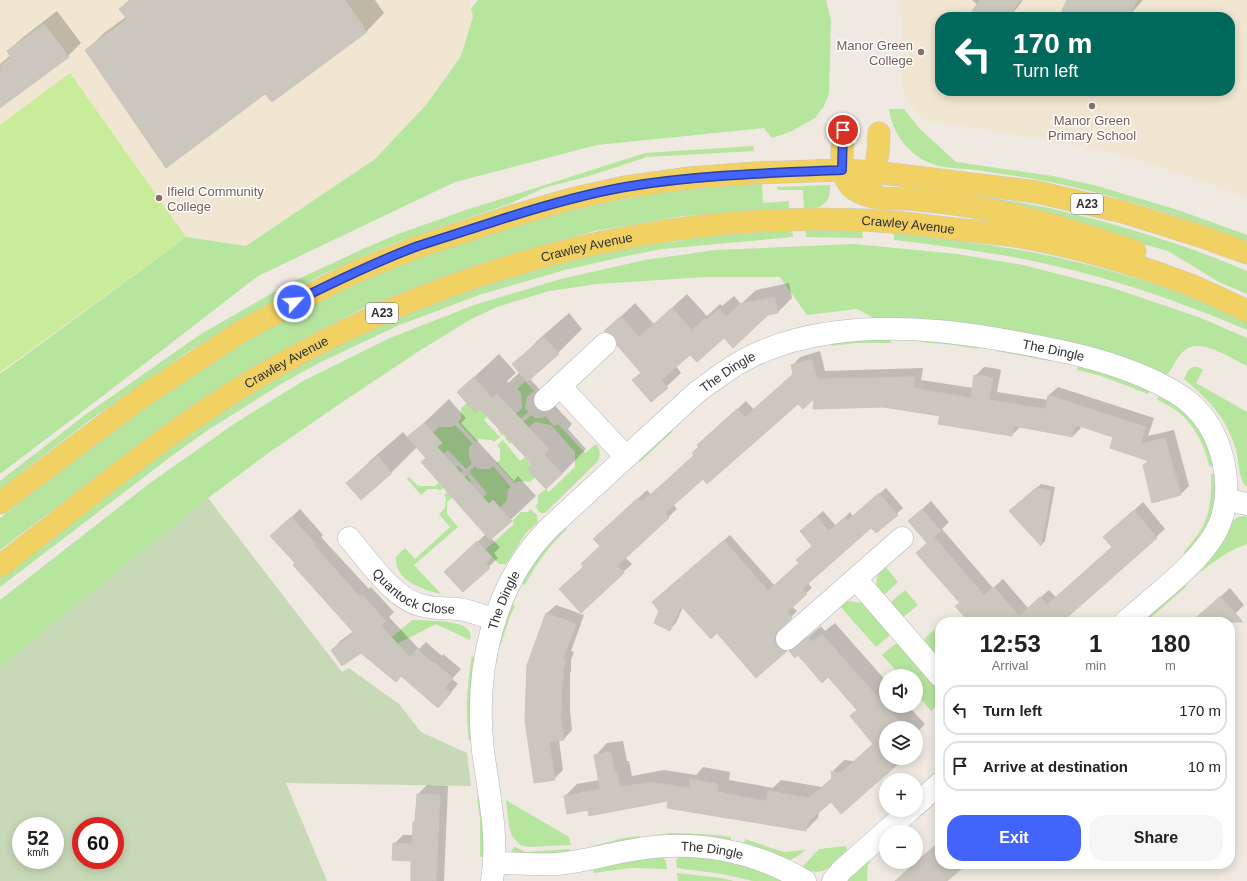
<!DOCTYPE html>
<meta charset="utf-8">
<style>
body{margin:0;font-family:Helvetica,sans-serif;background:#f6f6f6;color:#222;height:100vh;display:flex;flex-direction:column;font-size:15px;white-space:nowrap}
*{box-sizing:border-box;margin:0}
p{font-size:13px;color:#767676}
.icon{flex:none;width:22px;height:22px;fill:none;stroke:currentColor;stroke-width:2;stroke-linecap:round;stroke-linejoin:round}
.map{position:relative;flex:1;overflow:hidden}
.sheet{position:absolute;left:935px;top:617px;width:300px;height:252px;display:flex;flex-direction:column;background:#fff;border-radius:16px;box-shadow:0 2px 10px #0003}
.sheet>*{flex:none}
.banner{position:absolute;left:935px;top:12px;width:300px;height:84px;border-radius:16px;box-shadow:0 2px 10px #0003;background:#00695c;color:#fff;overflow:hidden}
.fabs{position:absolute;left:879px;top:669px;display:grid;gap:8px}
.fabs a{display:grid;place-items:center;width:44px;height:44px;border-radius:50%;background:#fff;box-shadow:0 2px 10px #0003;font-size:20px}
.speed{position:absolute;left:12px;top:817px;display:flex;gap:8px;font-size:20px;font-weight:700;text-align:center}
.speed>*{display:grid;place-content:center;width:52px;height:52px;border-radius:50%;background:#fff;box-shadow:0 2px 10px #0003;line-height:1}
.speed small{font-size:10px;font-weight:400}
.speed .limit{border:6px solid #d22;background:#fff;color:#111}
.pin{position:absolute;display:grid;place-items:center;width:34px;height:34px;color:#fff;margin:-17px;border:2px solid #fff;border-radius:50%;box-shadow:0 1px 4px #0007}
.me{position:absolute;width:44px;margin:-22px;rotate:64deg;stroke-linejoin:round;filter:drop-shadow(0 0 3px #0008)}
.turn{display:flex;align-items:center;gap:14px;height:84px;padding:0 12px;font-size:18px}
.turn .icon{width:52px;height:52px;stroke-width:2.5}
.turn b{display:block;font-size:28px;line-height:34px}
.eta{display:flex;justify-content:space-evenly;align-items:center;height:68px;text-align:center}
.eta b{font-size:24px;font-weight:800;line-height:28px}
.action{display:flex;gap:8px;margin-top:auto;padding:8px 12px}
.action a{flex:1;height:46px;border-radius:16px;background:#4264fb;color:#fff;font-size:16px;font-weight:800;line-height:46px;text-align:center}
.action a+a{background:#f6f6f6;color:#222}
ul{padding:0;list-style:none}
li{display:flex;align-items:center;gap:12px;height:50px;margin:0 8px 6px;padding:0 4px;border:2px solid #e0e0e0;border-radius:16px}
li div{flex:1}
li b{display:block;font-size:15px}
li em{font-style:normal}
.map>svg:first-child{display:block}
</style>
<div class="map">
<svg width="1247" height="881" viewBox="0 0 1247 881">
<rect width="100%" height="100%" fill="#efe9e1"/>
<path fill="#f0e6d1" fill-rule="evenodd" d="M0,0h470l3,17 -12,39 -35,49 -51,54 -129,87 -60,-9 -186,137z
M899,0h348v199l-42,-17 -60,-20 -53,-14 -130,-22 -37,-5 -12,-13 -9,-16 -3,-19 2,-43zM940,17h290v74h-290z"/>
<path fill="#b6e59e" d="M478,0h348l5,21 -2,73 -5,12 -9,12 -23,13 -20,7 -8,-10 -167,17 -142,37 -197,94 -150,116 -108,82v-100l186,-137 60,9 129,-87 51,-54 35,-49 12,-39 -2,-8z
M889,109h15l16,20 36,33 97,14 44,10 81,24 69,25v8c-63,-26 -129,-47 -197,-61 -24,-5 -49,-8 -74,-12 -17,-2 -36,-1 -51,-9 -20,-11 -33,-30 -36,-52z
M753,146l1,5 -107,6 -58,19 -45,12 -35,16 -109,37 -34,14 -42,19 -46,24 -90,54 -98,68 -90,69v-8l85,-66 116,-81 89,-51 73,-34 35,-15 68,-24 179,-57z
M762,183l1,20 26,-2v8l-106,7 -88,15 -108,30 -71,26 -54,22 -44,22 -72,41 -36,22 -57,40 -153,116v-32c47,-36 93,-74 142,-109 48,-34 100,-66 152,-94 35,-19 71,-37 108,-51 75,-29 153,-52 233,-67 42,-7 84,-10 127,-14z
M830,185c1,19 -9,24 -26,24l-1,-19h-25l-1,-3z
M958,193c33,5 66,9 99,17 64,15 129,35 190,61v23l-28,-12 -51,-31 -69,-19 -142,-35z
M792,230l1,7 -131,12 -40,8 -57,13 -86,25 -82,31 -78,37 -38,21 -73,46 -35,25 -173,132v-9l120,-93 84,-61 73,-46 39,-21 77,-38 83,-32 86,-25 58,-13 93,-13z
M805,230l57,1 1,7 -57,-1z
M894,233c61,7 123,14 183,29 58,14 115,34 170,57v11c-75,-32 -153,-58 -234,-73 -39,-7 -79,-12 -119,-17z
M854,244l103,10 66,11 90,23 88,30 46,20v28c-14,-7 -36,-21 -51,-20 -7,0 -12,4 -16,9 -6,6 -7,15 -14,20l-286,-54 -23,-12 -50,6 -27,-38h-75l-108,7 -48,7 -52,16 -26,12 -55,34 -75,50 -74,51 -59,44 -208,169v-67l150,-117 84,-59 69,-43 87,-43 84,-33 87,-26 84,-19 71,-10z
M888,338l4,5h-35l-26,3 2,-5z
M923,338l53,5 1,6 -23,-4 -34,-3z
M1001,347l49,10v4l-53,-10z
M1078,366l23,5 49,19 -2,4 -47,-18 -24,-6z
M1193,367h5l5,3 -7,13 51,29v75c-9,-5 -8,-30 -12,-40 -10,-32 -27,-47 -51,-68l4,-9z
M525,381l9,10 -7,6 -2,11 3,4 -26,24 -4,-6 24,-22 -1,-15 -4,-4z
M1161,396c20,12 38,28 47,49 3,7 4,15 6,22l-5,-1c-3,-18 -13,-37 -26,-50 -8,-8 -18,-12 -27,-17z
M467,403l8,10 5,-5 7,8 -3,4 16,17 -6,5 -3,-2 -12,-1 -3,3 -18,-20 3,-3v-11z
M531,415l4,3h8l2,-2 9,10 4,-2 27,29 11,-9c5,6 5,13 0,19l-51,50h-5l-5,-7 3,-3v-8l8,-6 3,3 26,-25v-15l-24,-27 -16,-3 -25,22 -5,-6z
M455,425l18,19 -4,3v11l3,5 -6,6 -18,-19 -5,4 -6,-7 5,-4 -9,-10 6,-6h13z
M667,430l6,1 -33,31 -4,-3z
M503,440l17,21 5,-4 7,7 3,13 -5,5 -12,-1 -3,2 -19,-20 4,-3v-11l-3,-4z
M458,466l5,5 -23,20 -2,-2h-10l-7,6 -14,-16 2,-2 9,9h17z
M475,466l3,3h11l4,-3 18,21 -3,3 -1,10 -7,8 -7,-8 -4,4 -6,-6 4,-5 -18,-21z
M1216,473c1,18 0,36 -8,52 -6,11 -15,21 -22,31l-2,-4c24,-28 28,-41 27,-78z
M467,475l4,6 -24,21v12l11,13 -44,38 27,29c-18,-4 -47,-14 -45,-37l9,-9 10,11 35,-32 -11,-13 6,-6 1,-10 -2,-3z
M530,509l7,6 1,7 -12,11 -20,31h-7l-14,-14 29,-26 -2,-3 9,-9h7z
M1244,516l3,1v27c-17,6 -32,16 -46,28l-1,-4 28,-43 10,-8z
M564,526l3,3c-19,18 -30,34 -42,56l-3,-1 11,-22z
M884,565l14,17 -13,12h-7c-3,-11 -2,-21 6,-29z
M1181,585l6,1 -41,36h-7z
M905,590l13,15 -15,12 -13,-8 2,-8z
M848,601l14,2 27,28v5l-13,11 -37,-42z
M512,604l3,2 -5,11 -10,29h-3z
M412,620h5c12,1 60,-1 53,20l-34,-16 -43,22 -3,-7z
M938,627l2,2v36l-19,-21 6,-8z
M900,643l40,45v14l-9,9 -15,-18v-17h-15l-19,-21 13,-11z
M472,655l3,4 -2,79 -4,3c-4,-29 -2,-57 3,-86z
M477,797l4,1 4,59h-5v-38z
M506,800l63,37 2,8 -43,2 -8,-2 -8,-9 -3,-10z
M672,833c20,0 39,1 59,4v3l-32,-4 -41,2 -3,-3z
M640,836v5l-43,8 -4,-3 31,-8z
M745,839l39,13 22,-2 -10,7 -6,3 -16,-7 -30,-10z
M846,846l2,6c-13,11 -24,26 -43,17l-2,-3 16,-17z
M515,847l11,5 44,-3 -1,4 -53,1 -5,-3z
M679,856l48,4 61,21h-35l-31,-7 -45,-6 -1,-8z
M662,857l4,4 1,8 -36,-1 -38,5v-3l44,-11z
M868,859l3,3 -3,2 -1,17h-20l4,-5z
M677,873l44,5 13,3h-56z"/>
<path fill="#c8d9b8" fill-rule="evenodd" d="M208,498l134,174 7,-4 50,36 22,28 46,21 4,33 -185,-3 41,98h-327v-214zM21,826h34v34h-34zM81,826h34v34h-34z"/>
<path fill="#c9ec9a" d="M70,73l116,164 -186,135v-247z"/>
<path fill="#0003" d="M129,0h246l9,13 -17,18 -94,70 -8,-8 -178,-43 17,-17 22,-16 -6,-8z
M972,0h51l-13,17h-41l9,-12z
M1069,0h74l-15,17h-68z
M57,11l24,32 -13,13 -68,39v-31l11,-9 -3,-4 14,-13z
M789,283l3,15 -14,14 -10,2 -78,39 -14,13 5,7 -30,28 -18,-20 9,-9 -27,-37 -9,-4 29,-28 19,21 33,-30 20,22 13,-12 2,2 12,-10 7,8 15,-14z
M569,313l13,16 -24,24 -29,25 43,46 -4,5 18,20 -24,25 -29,-10 -44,-65 -31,-7 41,-38 17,19 -9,8 1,2 12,-11 -6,-7 24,-25z
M820,351l5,20 98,-3 -2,12 52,8 2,-12 9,-9 9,1 8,2 -4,22 51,8 1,-5 9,-8 96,31 -6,18 26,-6 15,56 -9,9 -30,-35 -36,-23 -35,-12 2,3 -8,8 -53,-9 -8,8 -71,-20 -126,-18 -17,6 -95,75 -30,26 4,5 -52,48 7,7 -51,47 3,-44 17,-21 2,-15 44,-41 4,5 27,-25 17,-15 12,-18 39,-36 8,9 40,-36 -2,-8 8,-9z
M449,399l17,19 -5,5 53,58 4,-5 18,20 -45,42 9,9 -6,6 4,5 -35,33 -8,-28 31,-29 -69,-87 -25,25 -31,27 -13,-16 24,-24 31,-27 5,6z
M1041,484l14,3 -10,54 -4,4 -26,-39z
M886,488l17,20 -27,24 -4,-5 -64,56 4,5 -20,18 5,5 -16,17 -1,7 12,10 -36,32 -39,-45 -34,-25 -7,16 -6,6 -10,-19 -1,-14 71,-61 44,50 26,-22 13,-18 -6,-20 7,-6 9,-8 13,15 14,-14 3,4z
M931,501l18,21 -7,7 51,59 10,-9 25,29 21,-18 7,7 57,-50 -9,-10 39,-35 22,27 -106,93h-88l-43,-80 -10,-29z
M300,509l23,26 -2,2 48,52 2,-2 23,25 -5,5 30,32 7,-7 16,14 1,-2 18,15 -9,10 6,5 -12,14 -85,-47 -29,-1 8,-9 14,-10 -58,-68 -16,-35z
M1230,588l14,17 -8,8 -10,9h-34z
M556,605l28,10 -13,36 3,1 -3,8v12l-1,1v37l2,20 -8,9 -5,1 4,30 -9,9 -26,-114 19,-52z
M835,623l51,58v25h22l17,18 -9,9v-5h-30v30h17l-72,43 -12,10 -1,7 -12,12 -137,-30 -80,9 -24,-13 12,-12 23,-4 -5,-24 12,-13 16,-2 4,20h2l3,15 32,-6 32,5 7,-8 27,5 -1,8 44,8 8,-8 41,7 11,-10 -1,-5 12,-12 10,1 20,-18 -16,-34 -30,-33 -30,-22 -7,-3 12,-12 5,-2 13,-11 4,5z
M427,785l21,1 -4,95h-32v-21l-18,-16 9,-9h10l1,-13 3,-2 1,-26z"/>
<path fill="#cbc7bf" stroke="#cbc5ba" d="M131,0h214l22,32 -95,70 -7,-8 -99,74 -81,-118 42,-31 -8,-10z
M980,0h41l-13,17h-40z
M1067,0h70l-8,17h-70z
M44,24l25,33 -69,51v-42l11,-9 -4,-6z
M775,297l3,16 -10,2 -35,33 -9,-10 -27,24 -7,-7 -29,25 7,8 -17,14 -19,-22 9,-7 -24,-28v-4l-3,-5 -10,-5 17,-15 18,21 33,-29 20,22 13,-12 2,2 12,-11 7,8 14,-13z
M544,337l15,17 -32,28 -15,-18z
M812,359l5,20 98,-2 -2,11 58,10 3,-23 10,1 9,2 -4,22 57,9 2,-14 98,32 -6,17 25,-6 16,57 -29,8 -9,-38 6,-4 -39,-13 3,-11 -37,-12 -4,11 1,1 -59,-11 -2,10 -74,-12 2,-8 -56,-9 -71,2 1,-10 -11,10 -5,-5 -91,80 -4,-5 -38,34 4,5 -52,48 7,7 -43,40 -22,-24 24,-22 -2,-3 19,-18 -7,-7 45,-41 4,4 26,-23 26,-24 -2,-2 7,-7 -2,-1 40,-36 8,8 48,-43 -2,-9z
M474,377l18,21 -17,15 -18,-21z
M497,394l52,55 -5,5 18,20 -16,15 -19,-20 5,-5 -52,-55z
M424,423l18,20 -5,4 52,57 4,-4 19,21 -22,19 -69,-78 5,-4 -19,-21z
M378,456l14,17 -31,27 -15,-17z
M1036,488l15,3 -10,55 -32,-35z
M879,493l19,22 -22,18 -5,-5 -69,61 5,5 -20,18 5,6 -13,12 -4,5v7l2,5 6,4h4l-31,27 -39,-45 -6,6 -30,-33 -11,25 -16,-8 5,-12 -7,-9 72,-62 44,51 31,-28 -3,-3 16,-14 -12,-15 7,-6 10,-8 12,14 15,-13 3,3z
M922,509l19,22 -7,6 50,58 10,-8 25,29 21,-19 7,8 65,-58 -9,-10 31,-27 23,28 -95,84h-93l-14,-16 5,-3 -44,-50 11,-10 -19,-22z
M291,517l25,27 -2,1 46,52 2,-2 24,26 -5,5 29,31 7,-8 16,14 1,-1 19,16 -8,10 6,5 -13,15 -37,-32 -5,6 -35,-29 -19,13 -11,-16 23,-17 -61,-68 2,-2 -25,-27z
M477,541l15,16 -7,6 5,5 -27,24 -19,-20z
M1220,596l23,26h-52l23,-20z
M546,613l30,11 -13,35 3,1 -3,10v11h-1l-1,38 3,21 -15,2 6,38 -21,3 -9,-63 2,-55z
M822,634l83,94h-19v30h19l-64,56 -10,-12 -23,20 -2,9 -139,-23 1,-7 -79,15 -1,-6 -21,4 -3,-18 36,-7 -6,-34 17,-3 4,20h2l3,15 31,-5 38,6 1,-9 28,5 -1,8 49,9 2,-10 41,7 23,-19 -1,-8 10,2 32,-29 -23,-28 7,-6 -29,-33 -6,6 -24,-28 -3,3 -6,-7 6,-3 13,-11 5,5z
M916,735l3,4v6l-3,3z
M417,794l23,1 -4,86h-25v-20l-19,-1 1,-17 19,1 1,-22h2z
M940,841v23h27l-20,17h-52z"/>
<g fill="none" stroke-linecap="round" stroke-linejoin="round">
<g stroke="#b4b7c1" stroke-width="23">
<g id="minor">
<path d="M560,386l66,71"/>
<path d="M545,400l60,-56"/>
<path d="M1227,500l20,4"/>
<path id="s1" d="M349,538c18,21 44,60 71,67 13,4 26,3 39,4 13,2 24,7 36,11"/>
<path d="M856,579l84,97"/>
<path d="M787,639l115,-101"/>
<path d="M916,805l24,-22"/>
<path id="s2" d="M495,863c20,0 40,2 61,1 26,-2 51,-10 77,-14 60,-11 120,0 172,31"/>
<path id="s3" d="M492,881c7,-43 -3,-86 -9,-130 -9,-79 9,-166 67,-224l147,-135c17,-12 34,-26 53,-35 24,-12 53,-20 80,-24 73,-11 148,1 221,16 36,7 71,17 105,33 12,6 24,12 34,21 17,15 28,36 33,57 5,22 5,42 -3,63 -14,36 -66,73 -95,99"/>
<path d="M833,881l9,-11 68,-60"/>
</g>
</g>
<g stroke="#c9c9c9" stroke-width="23">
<g id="major">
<path d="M843,129c0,21 -7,50 14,62 15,9 35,7 51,8 22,2 44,4 66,8 55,9 108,27 161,44"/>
<path d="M870,185c7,-17 9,-34 9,-52"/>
<path d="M0,503l143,-107 99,-65 52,-28 59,-30 64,-26 99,-32 55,-16 54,-12 65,-9 64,-5 88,-3 33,2 162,20 86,20 77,24 47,17"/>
<path id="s4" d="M0,566c86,-66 169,-137 263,-192 181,-105 387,-162 597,-154 31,1 63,5 94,9 20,2 41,4 61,7 55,9 118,27 170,47 21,8 41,18 62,28"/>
</g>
</g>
<use href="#minor" stroke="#fff" stroke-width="22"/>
<use href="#major" stroke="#f2d163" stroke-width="22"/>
</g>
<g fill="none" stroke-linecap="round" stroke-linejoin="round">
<g stroke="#2b41a3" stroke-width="10">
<path id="route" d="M294,302c40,-20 81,-40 124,-56 25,-8 50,-16 75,-24 43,-14 87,-27 132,-35 72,-12 145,-14 217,-17l1,-40"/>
</g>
<use href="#route" stroke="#4264fb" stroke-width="7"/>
</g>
<g fill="#8d6e63" stroke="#fff" stroke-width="1.5">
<circle cx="921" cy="52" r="4"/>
<circle cx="1092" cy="106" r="4"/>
<circle cx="159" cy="198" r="4"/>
</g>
<g text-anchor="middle" stroke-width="3" stroke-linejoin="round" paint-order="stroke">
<g fill="#fff" stroke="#6d6d6d" stroke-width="1">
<rect x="1071" y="194" width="32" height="20" rx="3"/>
<rect x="366" y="303" width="32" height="20" rx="3"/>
</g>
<g font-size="12" font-weight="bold" fill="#2e2e2e">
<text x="1087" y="208">A23</text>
<text x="382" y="317">A23</text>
</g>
<g font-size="13" fill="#785e54" stroke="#fff" text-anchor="end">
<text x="913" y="50">Manor Green<tspan x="913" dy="15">College</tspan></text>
<text x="1092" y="125" text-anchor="middle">Manor Green<tspan x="1092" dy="15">Primary School</tspan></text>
<text x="167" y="196" text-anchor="start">Ifield Community<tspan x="167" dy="15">College</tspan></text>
</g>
<g font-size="13" fill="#2e2e2e" stroke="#fff">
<text dy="5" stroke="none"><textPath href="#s4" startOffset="999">Crawley Avenue</textPath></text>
<text dy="5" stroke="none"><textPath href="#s4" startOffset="675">Crawley Avenue</textPath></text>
<text dy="5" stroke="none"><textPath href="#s3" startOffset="945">The Dingle</textPath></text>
<text dy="5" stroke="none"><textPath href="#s4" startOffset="352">Crawley Avenue</textPath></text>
<text dy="5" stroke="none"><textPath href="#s3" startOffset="609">The Dingle</textPath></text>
<text dy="5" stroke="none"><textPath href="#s1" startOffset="88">Quantock Close</textPath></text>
<text dy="5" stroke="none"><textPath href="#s3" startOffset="285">The Dingle</textPath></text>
<text dy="5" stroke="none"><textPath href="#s2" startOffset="219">The Dingle</textPath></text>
</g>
</g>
</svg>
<div class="fabs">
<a><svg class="icon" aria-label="sound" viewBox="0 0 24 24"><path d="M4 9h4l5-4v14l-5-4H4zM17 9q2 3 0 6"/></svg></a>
<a><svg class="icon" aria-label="layers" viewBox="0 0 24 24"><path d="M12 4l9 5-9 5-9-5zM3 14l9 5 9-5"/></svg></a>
<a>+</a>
<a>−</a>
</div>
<div class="speed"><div>52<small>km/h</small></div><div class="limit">60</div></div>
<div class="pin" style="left:843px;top:130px;background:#d93025"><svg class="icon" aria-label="arrive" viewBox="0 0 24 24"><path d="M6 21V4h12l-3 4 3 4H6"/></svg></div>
<svg class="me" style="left:294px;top:302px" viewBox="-20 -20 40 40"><circle r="17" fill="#4264fb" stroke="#fff" stroke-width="3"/><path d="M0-11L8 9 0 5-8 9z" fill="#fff"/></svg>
<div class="banner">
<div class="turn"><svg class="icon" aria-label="left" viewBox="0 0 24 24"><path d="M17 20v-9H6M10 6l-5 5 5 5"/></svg><div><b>170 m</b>Turn left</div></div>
</div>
<section class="sheet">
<div class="eta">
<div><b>12:53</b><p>Arrival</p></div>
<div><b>1</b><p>min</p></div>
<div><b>180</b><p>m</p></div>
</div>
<ul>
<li><svg class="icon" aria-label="left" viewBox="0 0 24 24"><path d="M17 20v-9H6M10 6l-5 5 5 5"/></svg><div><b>Turn left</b></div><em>170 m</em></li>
<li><svg class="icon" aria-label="arrive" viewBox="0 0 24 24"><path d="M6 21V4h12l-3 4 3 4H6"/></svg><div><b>Arrive at destination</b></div><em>10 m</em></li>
</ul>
<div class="action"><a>Exit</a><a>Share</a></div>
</section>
</div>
